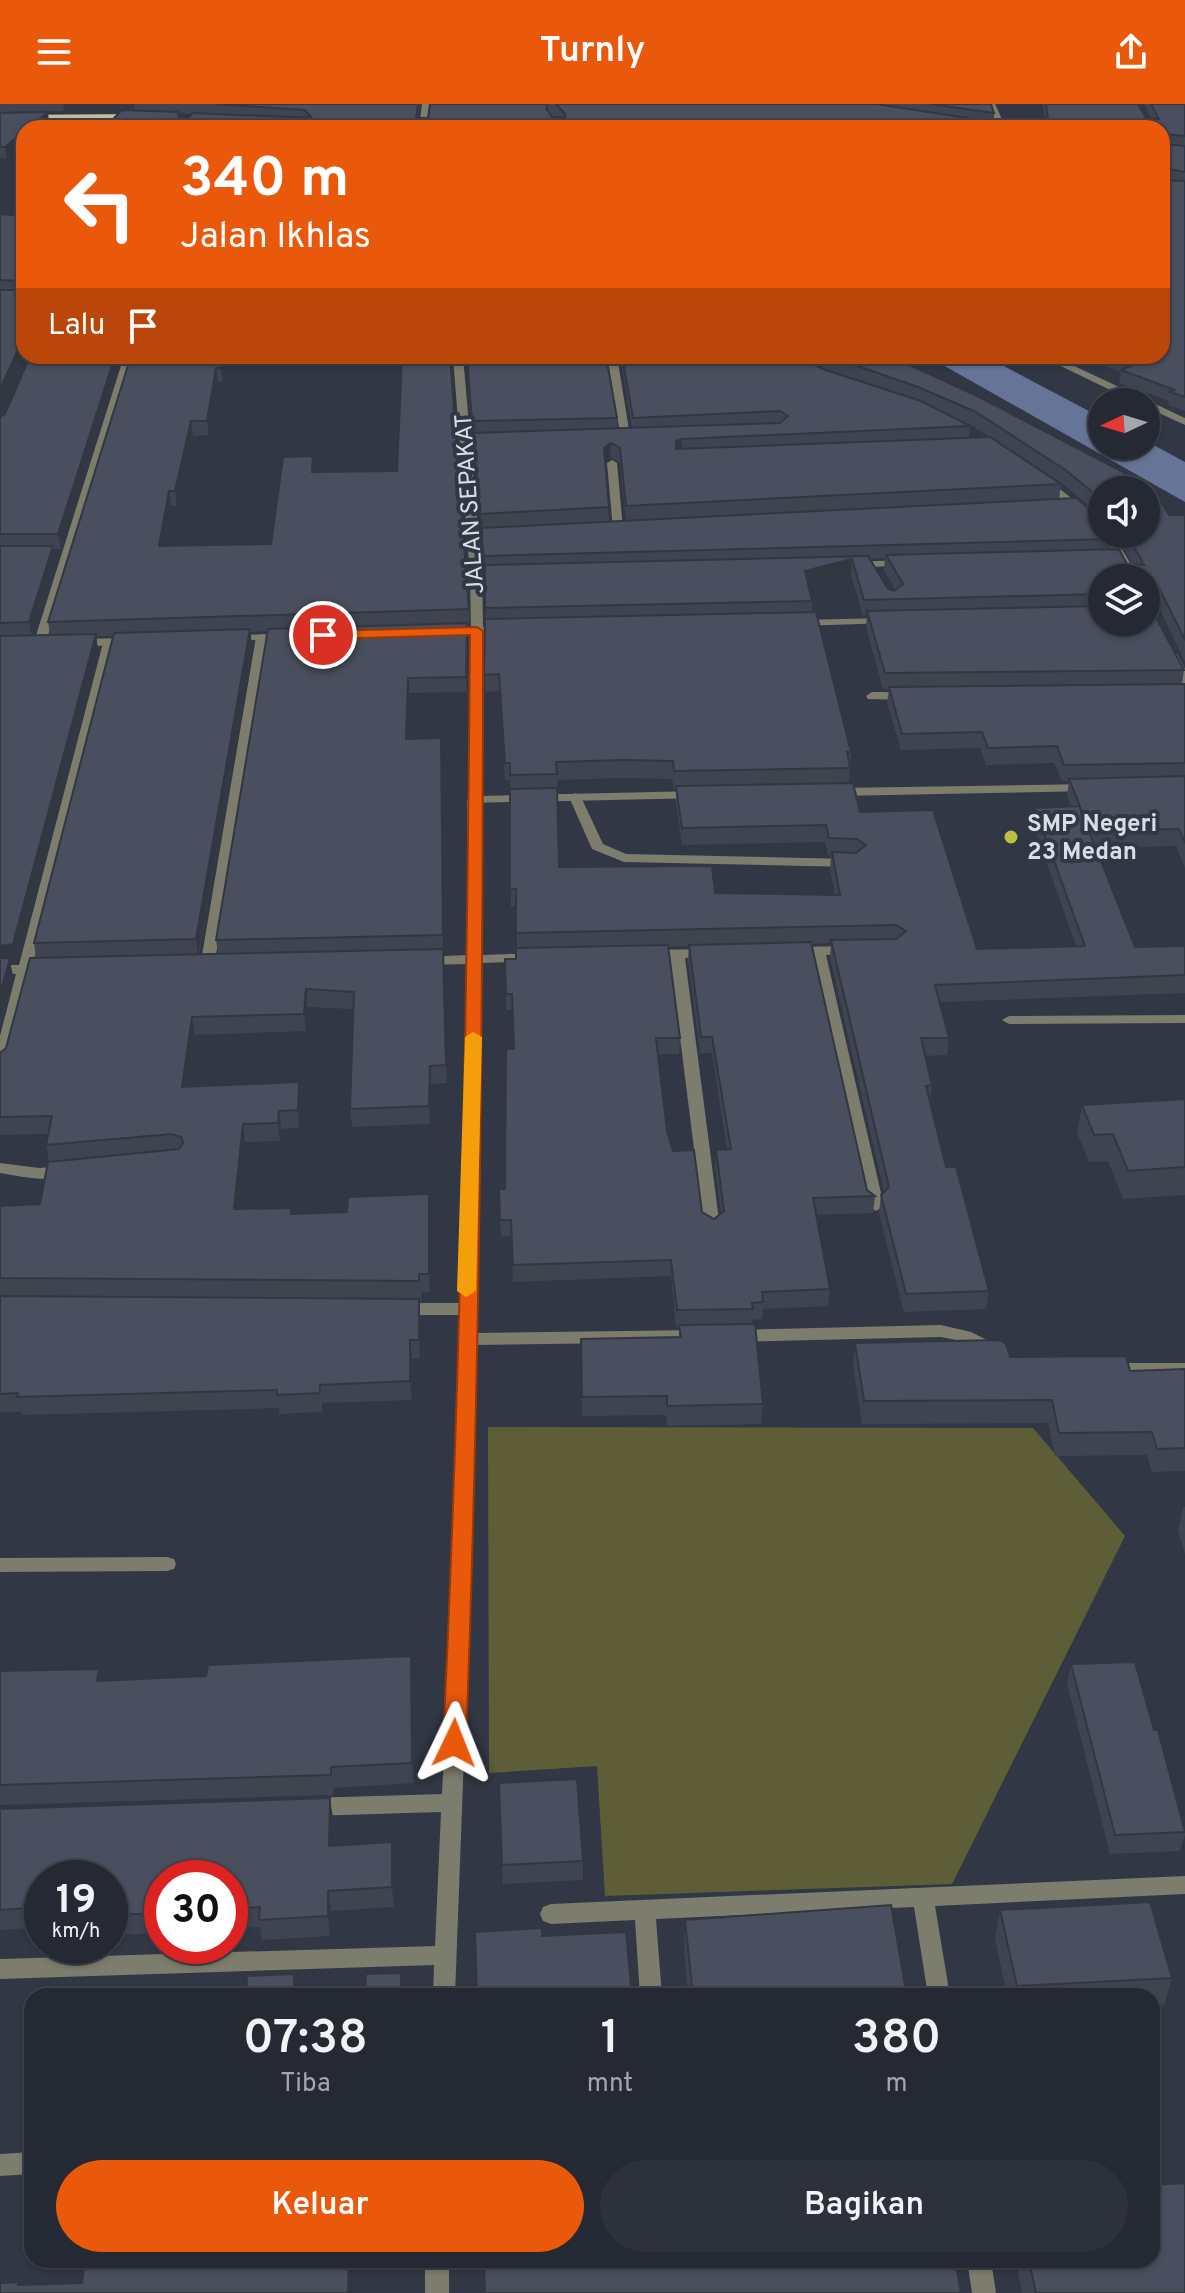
<!DOCTYPE html>
<html lang="id">
<style>
body{margin:0;font-family:Overpass,sans-serif;background:#2d313b;color:#f1f3f6;height:100vh;display:flex;flex-direction:column;font-size:30px;white-space:nowrap}
*{box-sizing:border-box;margin:0}
p{font-size:26px;color:#a3a6ac}
.icon{flex:none;width:44px;height:44px;fill:none;stroke:currentColor;stroke-width:2;stroke-linecap:round;stroke-linejoin:round}
.map{position:relative;flex:1;overflow:hidden}
.side{position:absolute;left:24px;top:1884px;width:1136px;height:280px;display:flex;flex-direction:column;background:#252933;border-radius:24px;box-shadow:0 2px 6px #0004,0 0 0 2px #42454e}
.side>*{flex:none}
.guide{position:absolute;left:16px;top:16px;width:1154px;height:244px;border-radius:24px;box-shadow:0 2px 6px #0004,0 0 0 2px #42454e;background:#ea580c;color:#fff;overflow:hidden}
.needle{width:52px;rotate:266deg}
.buttons{position:absolute;left:1088px;top:284px;display:grid;gap:16px}
.buttons a{display:grid;place-items:center;width:72px;height:72px;border-radius:50%;background:#252933;box-shadow:0 2px 6px #0004,0 0 0 2px #42454e;font-size:40px}
.speed{position:absolute;left:24px;top:1756px;display:flex;gap:16px;font-size:40px;font-weight:700;text-align:center}
.speed>*{display:grid;place-content:center;width:104px;height:104px;border-radius:50%;background:#252933;box-shadow:0 2px 6px #0004,0 0 0 2px #42454e;line-height:1}
.speed small{font-size:20px;font-weight:400}
.speed .limit{border:12px solid #d22;background:#fff;color:#111}
.pin{position:absolute;display:grid;place-items:center;width:68px;height:68px;color:#fff;margin:-34px;border:4px solid #fff;border-radius:50%;box-shadow:0 2px 8px #0007}
.me{position:absolute;width:88px;margin:-44px;rotate:2deg;stroke-linejoin:round;filter:drop-shadow(0 0 6px #0008)}
.turn{display:flex;align-items:center;gap:28px;height:168px;padding:0 32px;font-size:36px}
.turn .icon{width:104px;height:104px;stroke-width:2.5}
.turn b{display:block;font-size:56px;line-height:68px}
.then{display:flex;align-items:center;height:76px;padding:0 32px;background:#0003;gap:16px;font-size:30px}
.eta{display:flex;justify-content:space-evenly;align-items:center;height:136px;text-align:center}
.eta b{font-size:48px;font-weight:600;line-height:56px}
.button{display:flex;gap:16px;margin-top:auto;padding:16px 32px}
.button a{flex:1;height:92px;border-radius:48px;background:#ea580c;color:#fff;font-size:32px;font-weight:600;line-height:92px;text-align:center}
.button a+a{background:#2d313b;color:#f1f3f6}
header{display:flex;justify-content:space-between;align-items:center;height:104px;padding:0 32px;background:#ea580c;color:#fff;font-size:36px;font-weight:600}
.map>svg:first-child{display:block}
</style>
<header><svg class="icon" aria-label="menu" viewBox="0 0 24 24"><path d="M4 6h16M4 12h16M4 18h16"/></svg>Turnly<svg class="icon" aria-label="share" viewBox="0 0 24 24"><path d="M12 15V3M7 8l5-5 5 5M5 13v7h14v-7"/></svg></header>
<div class="map">
<svg width="1185" height="2189" viewBox="0 0 1185 2189">
<rect width="100%" height="100%" fill="#313744"/>
<path fill="#5d5e38" d="M488,1323l545,1 92,108 -173,348 -347,12 -8,-130 -108,7z"/>
<path fill="#667597" d="M927,252h58l117,62v28h44v-5l39,21v40z"/>
<g fill="none" stroke-linecap="round" stroke-linejoin="round">
<path fill="#7c7d6c" fill-rule="evenodd" d="M422,0h8l-3,24h-8z
M987,0h8l11,24h-8z
M124,252h10l-89,289 -10,2 -2,-2z
M453,252h10l19,219 1,52 28,1 2,2c-9,6 -33,7 -42,1l-1,-56z
M607,252h10l13,80h12v4l-16,2 -5,-3z
M1040,252h13l132,62v7l-39,-18v-5h-11z
M612,356l5,3 6,66 -5,3 -5,-3 -6,-66z
M1039,375h8l55,43v8l-63,-47z
M1103,430h10l26,44h-12z
M905,456l6,3 -2,2 -57,3 -6,-3 6,-3z
M887,514l4,1v4l-92,3 -6,-3 6,-3z
M262,530l6,3 -54,330 -7,4 -7,-4 56,-330z
M109,535l6,4 -82,322 13,1 7,4 -7,4h-15l-24,91 -7,5v-34l16,-62 -16,-1v-8h19l84,-322z
M1173,549l4,1 8,15v16l-6,-4 -12,-24z
M872,588h35l6,4 -6,4 -39,-1 -2,-3z
M575,689l6,4 22,47 23,10 225,5 7,4 -7,4 -227,-5 -32,-13 -23,-52z
M473,692l6,4 3,155 56,-2 7,4 -7,4 -56,2 -6,370 225,-3 6,2 3,4 -3,4 -6,2 -225,3 -4,198 -17,453h-22l1,-31 -434,14v-20l435,-13 6,-134 -132,4 -7,-3 -3,-6 3,-6 7,-3 133,-4 12,-251 5,-228h-61l-8,-6 8,-6h62l8,-339 -47,1 -7,-4 7,-4 47,-2 -1,-155z
M850,842l7,4 -2,3 -29,2 58,251 -8,5 -8,-5 -56,-251h-19l-7,-4 7,-4z
M710,845l5,1 2,3 -2,3 -30,2 35,270 -8,5 -8,-5 -34,-270h-21l-7,-4 7,-4z
M1185,911v8l-176,1 -7,-4 7,-4z
M0,1059l39,5 27,-2 8,5c-17,15 -53,5 -74,2z
M941,1221l30,7 28,14 3,4 -3,4 -6,2 -32,-15 -20,-4 -205,5 -6,-2 -3,-4 3,-4 6,-2z
M1108,1259h77v12l-83,-2 -3,-4 3,-4z
M167,1453l7,2 2,5 -2,5 -7,2 -167,1v-14z
M1185,1772v18l-250,12 15,90h-22l-14,-89 -258,12 6,77h-22l-5,-76 -84,4 -8,-3 -3,-7 3,-7 8,-3z
M32,2048v22l-32,2v-22z
M425,2156h24v33h-24z
M658,2156h24l2,33h-24z
M967,2156h24l5,33h-24z"/>
<path fill="#7c7d6c" fill-rule="evenodd" d="M477,524l6,3 -3,165 218,-5 6,4 -1,3 -235,5 3,-168h-26l-6,-3 6,-3z
M286,530l6,3 -2,2 -61,2 -6,-3 6,-3z
M130,534l6,4 -2,2 -56,3 -6,-4 6,-4z
M1090,680l6,4 -1,3 -258,5 -6,-4 6,-4z"/>
<path fill="#c0c29f" fill-rule="evenodd" d="M143,10l3,5 -146,2v-6z"/>
</g>
<path fill="#3f4451" fill-rule="evenodd" d="M0,0h73l-9,7 -64,1z
M135,0h285l-2,14h10l2,-14h561l3,9v6l-890,9 31,-18zM178,9l14,1 -5,5h-8z
M1043,0h95l8,14 5,1 -7,-15h41v307l-17,-6 1,-4 -50,-18 2,-11 -43,-15 1,-1h83v-228h-116z
M0,9l49,10 -42,36 -7,-1z
M24,102v149l-24,54v-195l22,2z
M30,252h91l-60,193h-7l2,12 -23,74h17l-2,-13 83,-266h97l-5,26h-5l-9,53 -16,1 -16,70h-6l-7,40 107,-2 43,-72 83,-1 5,-104h-2l-1,-11h51l19,253v16h-2v67l-58,1 -1,46 34,15 1,198 4,131 -16,1 -1,40 -78,3 -2,-18 3,-100 -46,-2 -1,24 -111,4 -8,52 114,13 -2,28 -18,1 -1,12 -35,1 -7,67 54,5 55,-2 82,-18 1,98 -9,1v7h-2l1,58 -8,1v41l-90,3v9l-43,2v-6l-257,7 -1,-3h-21v-206l40,-2 9,-43 -3,-16 2,-11 -48,1v-82l6,-5 30,-90 -2,-15 79,-307h-17l2,14 -81,311 -7,1 3,14 -13,48v-607l5,-3zM268,527l-52,309 2,14 -19,1 53,-310 -2,-13z
M466,252h140l11,62v11l15,-1 -12,-72h270l279,159h16v147l-30,-62 -53,-22v44l82,48 -2,14h3v184l-9,-22 -81,2 40,99 50,-1v47l-245,9 9,36 -2,17 -22,1 7,29 -2,17 16,65 43,124 -3,18 -82,3 -25,-99 2,-18 3,-3 -54,-234 1,-15 -20,1 56,246 8,6 -2,17 -57,2 14,74 -2,17 -65,3 -1,10 -10,1 11,84 -2,20 -94,2 -1,-11 -84,1 -1,-77 98,-2v-10h-3l-5,-51 -158,6 -2,-46 -10,1 -2,-48h6l9,-140 -2,-39h-6l-1,-51h11l1,-11 -1,-42 -5,1 -1,-127 -5,1 -5,-90 -15,1 1,-73 -1,-50zM813,261l41,14 -28,-9zM959,316l15,7 91,59 37,31v-27l44,44h-30l16,30h-5l-17,-15 1,-10 -52,-40 2,-15 -92,-46 1,-12zM610,353l10,6 6,58h-17l-4,-59zM885,454l-1,13 12,19 -2,1 -6,-2 -19,-30zM851,471l12,40h4l-1,12 17,62h6l-2,14 14,47 79,-2 6,17 68,-2 8,18h7l-2,14 4,12 -36,1 -2,16 43,122 -99,3 -117,-137 -11,-29 2,-31 -39,-140v-11l-3,-15zM624,674l48,1 2,10h2v14l6,42 143,-3 3,13h3l-1,14 5,26 -120,-2 -156,-26 -2,-87zM689,842l-1,15 12,92h12l15,96 -11,1 -1,16 6,47 -7,6 -12,-7 -29,-61 -6,-20 -9,-77h21l1,-16 -12,-91z
M1185,995v96l-62,4 -15,-38 -19,1 -12,-29 5,-28z
M855,1239l155,14 120,14 55,-2v102l-33,1 -5,-17 -92,1 -7,-33 -186,1 -9,-59z
M1183,1403h2v47l-7,-24z
M411,1552l2,21 1,106 -81,5v7l-333,10v-134l101,9 105,-4z
M1071,1560l83,66 31,99v6l-5,16 -70,3 -43,-170z
M0,1705l333,9 -1,28 60,-4 2,20v45l-63,4 -1,25 -68,4 -2,-13 -30,2v-51h-68v55l-52,2v-57h-68v49l-42,3z
M583,1757v19l-80,4 -1,-19z
M1000,1806l172,68 -8,28h-12v-10h-145l-12,-58z
M685,1816l222,76h-219l-4,-46z
M1016,2156h136l33,33h-163z"/>
<path fill="#333742" d="M63,0h10l-9,7z
M48,8l1,11 -5,5h-16z
M24,27v13l-17,15 -2,-12z
M22,237h2v14l-24,54v-20z
M115,252h6l-60,193 -3,-15z
M224,252h4l-5,26 -2,-14z
M216,264l2,14 -9,53 -2,-14z
M191,317l2,15 -16,70 -2,-15z
M682,335v15l-6,2v-15z
M611,339l-1,14 -6,6v-15z
M169,387l2,15 -10,56 -2,-16z
M53,442l3,15 -24,77 -3,-16z
M852,455l-1,16 -47,12 1,-16z
M467,519l1,15 -1,54 -1,-15z
M250,525l2,16 -54,312 -2,-18z
M96,530l2,16 -81,311 -7,1 3,14 -13,48v-78z
M408,574l1,15 -2,62 -1,-16z
M306,885l1,18 -1,24 -2,-17z
M192,913l3,18 -11,70 -2,-18z
M430,962l1,18 -1,40 -1,-18z
M299,978l2,18 -2,28 -1,-18z
M279,1007l2,18 -1,12 -2,-18z
M243,1020l2,18 -8,86 -3,-19z
M429,1090l1,19v79l-1,-18z
M419,1195l1,19v40l-1,-18z
M410,1236l2,19v41l-2,-19z
M411,1552l2,21 1,106 -2,-20z
M330,1694l3,20 -1,48 -3,-20z
M392,1738l2,20v45l-2,-20z
M328,1787l3,20 -1,25 -2,-20z
M294,1870l3,19v3h-3z
M349,2156h3l-1,33h-3z"/>
<path fill="#494f5e" stroke="#333742" stroke-width="2" d="M217,0h201l-2,14h12l2,-14h118l-2,4 6,9 13,1v-4l-9,-10h320l98,15h26v7l-2,2h-894l18,-18 56,2 1,7h8l6,-6 119,5 -7,-8z
M931,0h60l3,9z
M1046,0h92l8,14 13,1 -8,-15h34v32l-21,-2 -2,2v-8h-113z
M48,8l-20,16h-4v3l-19,16h-5v-34z
M1162,36l1,4 22,2v26l-21,-4 -2,10z
M1162,76l23,1v216l-15,-5 5,-2 -54,-20 17,-7 -23,-7h47z
M24,102v75l-24,-1v-66l22,2z
M24,180v57h-2l-22,48v-99h22z
M30,252h85l-57,178h-58v-117l5,-3z
M131,252h93l-3,12h-5l-9,53h-16l-16,70h-6l-10,55 112,-2 12,-87 30,-1 -1,16 85,-1 5,-115h48l19,253 -421,13z
M467,252h139l11,62 -145,3z
M622,252h172l32,14 95,31 49,25 -288,13 -6,2v8l314,-12 71,47 -435,22 -6,-58 -9,-5 -7,5 5,59 -129,7 -7,-81 307,-10 8,-7 -8,-5 -147,7z
M829,252h61l87,40 175,91 17,28h16v125l-28,-56 -11,-4v15v-17h-44v16l-238,6 -12,-41 -47,12 7,30 -327,7v-43l383,-9 20,33 6,2 9,-7 -17,-29 233,-6 8,15 17,1 -17,-31h19v-44h-44v10l-35,-29 -91,-59 -58,-25z
M1076,394l26,21v15h7l2,5 -628,17 -2,-28z
M0,442h53l-24,76 -29,1z
M1146,495l38,71 -299,3 -18,-62 235,-5v16h44z
M816,508l35,140h-4l3,16 -176,3 -1,-10 -49,-1 -68,2 1,12 -47,1v-12h-5l-6,-89 -15,1 1,-56z
M467,519l-1,54 -58,1 -2,61 35,-1 2,197 -227,5 52,-311z
M250,525l-54,310 -162,4 80,-310z
M96,530l-83,310 -13,2v-310z
M1185,580v79l-121,2 -7,-19 -69,2 -6,-16 -80,2 -13,-47z
M1185,672v67l-6,-14 -89,2 -21,-52z
M853,679l7,29 73,-2 44,139 108,-3 -50,-138 44,-2 56,141 50,-1v29l-250,10 14,53h-28l11,47 -6,1 20,81h10l33,124 -83,3 -25,-99 8,-8 -58,-247 65,-1 10,-8 -10,-6 -380,8v-44h-6v-100l47,-1 2,79 153,-1 3,27 125,2 -8,-43 24,1 10,-8 -9,-6 -28,-1 -3,-13 -144,3 -6,-42z
M811,838l56,248 8,6 -62,2 17,91 -68,3 1,10 -11,1 1,6 -76,1 -6,-50 -158,5 -2,-45h-11l-1,-31h6l1,-140h8l-2,-55h-6l-1,-35h11v-11l152,-3 12,93h-24l11,93 6,20 21,-1 8,62 12,7 10,-8 -8,-61 15,-1 -19,-112h-11l-12,-92z
M443,845l3,116 -16,1 -1,40 -79,3 4,-117 -48,-3 -2,25 -112,3 -10,70 117,-5 -1,28 -19,1 -1,12 -35,1 -9,85 57,-1v6l56,-2 1,-15 81,-3v80h-10v7l-419,-3v-72l40,-2 8,-42 131,-13 4,-6 -2,-6 -9,-3 -126,11 6,-29 -52,1v-64l6,-5 24,-90z
M0,854h10l-10,36z
M1185,995v68l-57,4 -15,-37 -19,1 -12,-30z
M0,1192l419,3v41h-9v41l-90,4v8l-43,2v-5l-260,7 1,-4 -18,1z
M755,1220l8,80 -96,2v-10l-85,1 -1,-58 100,-2 -2,-12z
M999,1236l7,4 4,13 116,-1 4,15 55,-2v79l-28,1 -5,-17 -93,1 -7,-33 -188,1 -9,-58z
M411,1552l1,107 -81,4v8l-331,10v-114l99,-2 -2,12 109,-5 2,-11z
M1135,1558l19,68h4l27,102 -70,3 -44,-171z
M577,1675l6,82 -81,4 -3,-82z
M330,1694l-1,48 63,-4v45l-64,4v25l-69,4 1,-13 -30,2v-31h-68v35l-52,2v-37h-68v29l-42,3v-101z
M1150,1798l22,76 -155,8 -17,-76z
M891,1801l16,91h-214l-8,-76z
M542,1824v8l84,-4 6,64h-155l-2,-64z
M401,1869v23h-36l1,-22z
M294,1870v22h-48l1,-20z
M136,1884l-1,8h-73v-4z
M1185,2079v110h-149l-7,-33h123v-75z
M85,2156h264l-1,33h-348v-10l19,-1 -1,3 64,-2z
M484,2156h174l1,8 27,1v-9h269l6,33h-476z"/>
<path fill="#ea580c" stroke="#983908" stroke-width="2" d="M477,523l6,4c0,371 -3,742 -17,1112l-4,7h-16l-3,-7c18,-369 24,-738 27,-1108l-147,4 -6,-4 6,-4z"/>
<path fill="#f59e0b" d="M473,928l9,5 -6,254 -10,6 -9,-6 8,-254z"/>
<circle fill="#bdbf43" stroke="#313744" stroke-width="3" cx="1011" cy="733" r="8"/>
<g text-anchor="middle" stroke-width="8" stroke-linejoin="round" paint-order="stroke">
<g font-size="24" fill="#d9dde6" stroke="#313744">
<text transform="translate(469 400) rotate(-94)" y="8">JALAN SEPAKAT</text>
</g>
<g font-size="24" font-weight="bold" fill="#d9dde6" stroke="#313744" text-anchor="start">
<text x="1027" y="727">SMP Negeri<tspan x="1027" dy="28">23 Medan</tspan></text>
</g>
</g>
</svg>
<div class="buttons">
<a><svg class="needle" viewBox="-14 -14 28 28"><path d="M0-13l5 13h-10z" fill="#e53935"/><path d="M0 13l5-13h-10z" fill="#a3a6ac"/></svg></a>
<a><svg class="icon" aria-label="sound" viewBox="0 0 24 24"><path d="M4 9h4l5-4v14l-5-4H4zM17 9q2 3 0 6"/></svg></a>
<a><svg class="icon" aria-label="layers" viewBox="0 0 24 24"><path d="M12 4l9 5-9 5-9-5zM3 14l9 5 9-5"/></svg></a>
</div>
<div class="speed"><div>19<small>km/h</small></div><div class="limit">30</div></div>
<div class="pin" style="left:323px;top:531px;background:#d93025"><svg class="icon" aria-label="arrive" viewBox="0 0 24 24"><path d="M6 21V4h12l-3 4 3 4H6"/></svg></div>
<svg class="me" style="left:454px;top:1639px" viewBox="-20 -20 40 40"><path d="M0-17L14 15 0 8-14 15z" fill="#ea580c" stroke="#fff" stroke-width="4"/></svg>
<div class="guide">
<div class="turn"><svg class="icon" aria-label="left" viewBox="0 0 24 24"><path d="M17 20v-9H6M10 6l-5 5 5 5"/></svg><div><b>340 m</b>Jalan Ikhlas</div></div>
<div class="then">Lalu<svg class="icon" aria-label="arrive" viewBox="0 0 24 24"><path d="M6 21V4h12l-3 4 3 4H6"/></svg></div>
</div>
<section class="side">
<div class="eta">
<div><b>07:38</b><p>Tiba</p></div>
<div><b>1</b><p>mnt</p></div>
<div><b>380</b><p>m</p></div>
</div>
<div class="button"><a>Keluar</a><a>Bagikan</a></div>
</section>
</div>
